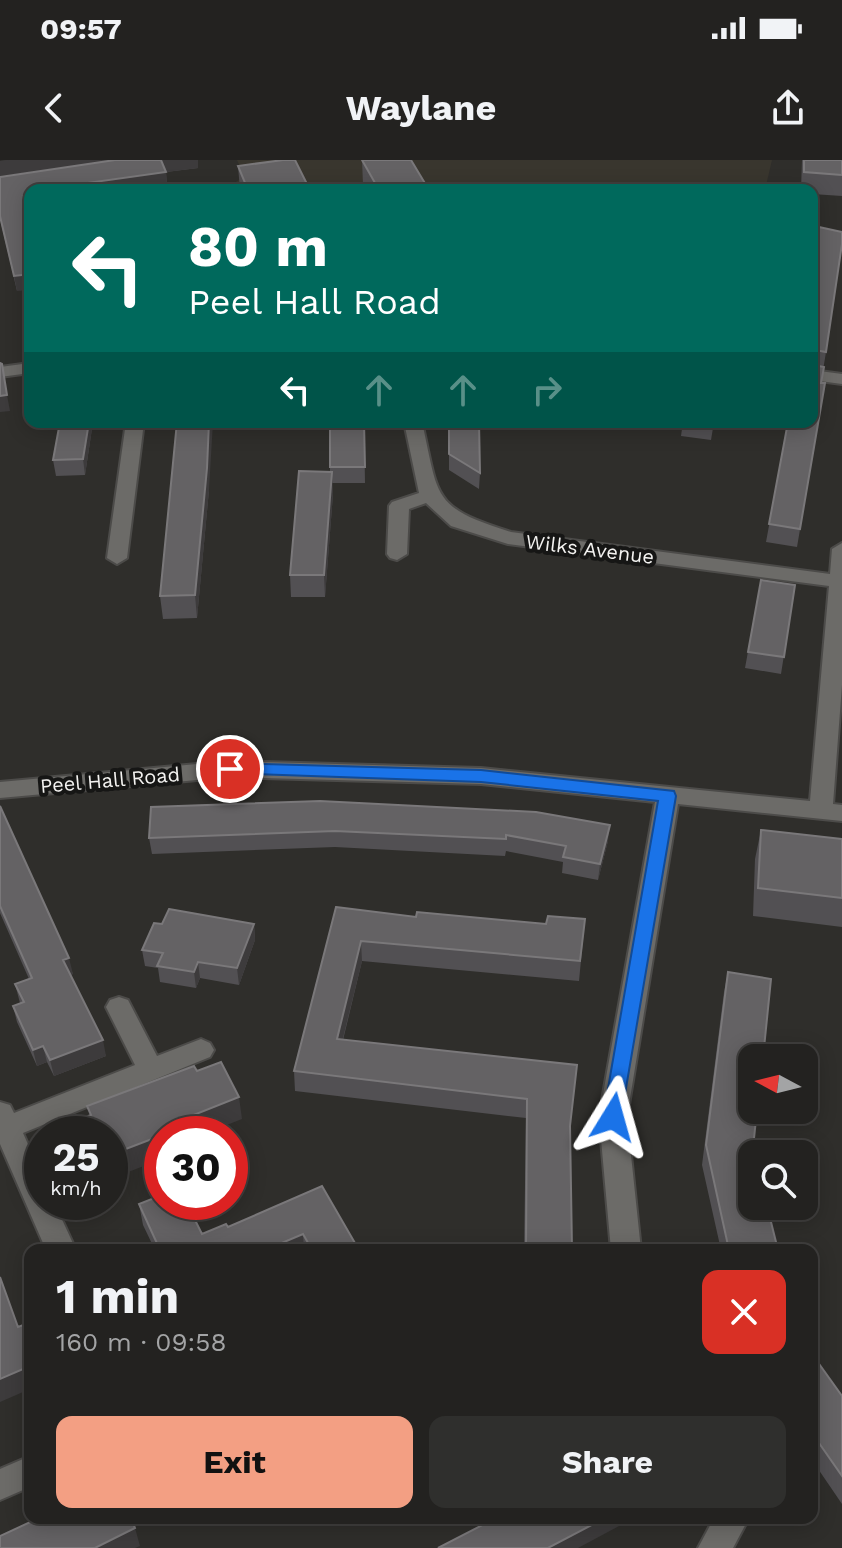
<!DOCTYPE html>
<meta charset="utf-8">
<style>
body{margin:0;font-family:"Work Sans",sans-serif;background:#2f2f2d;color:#f1f3f6;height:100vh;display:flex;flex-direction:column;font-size:30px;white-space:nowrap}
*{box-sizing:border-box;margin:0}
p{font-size:26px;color:#a3a4a5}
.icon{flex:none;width:44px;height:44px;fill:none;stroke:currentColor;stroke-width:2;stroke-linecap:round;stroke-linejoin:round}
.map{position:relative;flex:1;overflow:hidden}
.details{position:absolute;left:24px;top:1084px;width:794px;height:280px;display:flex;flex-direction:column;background:#232220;border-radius:16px;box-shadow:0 4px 20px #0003,0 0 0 2px #403f3e}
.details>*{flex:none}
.guide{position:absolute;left:24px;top:24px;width:794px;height:244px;border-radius:16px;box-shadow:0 4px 20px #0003,0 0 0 2px #403f3e;background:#00695c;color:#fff;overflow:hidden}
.needle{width:52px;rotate:277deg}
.controls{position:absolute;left:738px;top:884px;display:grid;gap:16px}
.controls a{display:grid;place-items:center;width:80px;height:80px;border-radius:16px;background:#232220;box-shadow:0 4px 20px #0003,0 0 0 2px #403f3e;font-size:40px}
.speed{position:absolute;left:24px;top:956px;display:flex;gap:16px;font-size:40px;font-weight:700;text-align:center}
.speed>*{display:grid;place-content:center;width:104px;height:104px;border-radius:50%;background:#232220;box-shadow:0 4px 20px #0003,0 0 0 2px #403f3e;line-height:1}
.speed small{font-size:20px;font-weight:400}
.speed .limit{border:12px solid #d22;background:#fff;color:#111}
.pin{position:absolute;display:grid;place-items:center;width:68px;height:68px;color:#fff;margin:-34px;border:4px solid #fff;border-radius:50%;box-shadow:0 2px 8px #0007}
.me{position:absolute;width:88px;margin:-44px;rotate:8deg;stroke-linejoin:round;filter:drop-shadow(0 0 6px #0008)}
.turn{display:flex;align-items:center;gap:28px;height:168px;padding:0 32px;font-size:36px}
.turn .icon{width:104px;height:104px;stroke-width:2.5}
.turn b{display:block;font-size:56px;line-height:68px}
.lanes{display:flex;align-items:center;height:76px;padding:0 32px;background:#0003;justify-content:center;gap:40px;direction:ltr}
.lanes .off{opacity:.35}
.round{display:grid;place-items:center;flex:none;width:84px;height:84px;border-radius:16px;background:#2f2f2d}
.headline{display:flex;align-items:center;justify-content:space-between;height:136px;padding:0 32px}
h1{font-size:48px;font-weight:700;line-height:60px}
.cta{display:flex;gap:16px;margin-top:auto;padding:16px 32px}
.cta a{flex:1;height:92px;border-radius:16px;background:#f39f83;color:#111;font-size:32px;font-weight:700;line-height:92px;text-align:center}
.cta a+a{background:#2f2f2d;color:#f1f3f6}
.status{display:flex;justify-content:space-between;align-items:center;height:56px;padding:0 40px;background:#232220;direction:ltr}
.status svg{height:22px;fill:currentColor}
header{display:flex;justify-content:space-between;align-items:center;height:104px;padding:0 32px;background:#232220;font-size:36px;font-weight:700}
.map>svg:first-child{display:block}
</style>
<div class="status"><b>09:57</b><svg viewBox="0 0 49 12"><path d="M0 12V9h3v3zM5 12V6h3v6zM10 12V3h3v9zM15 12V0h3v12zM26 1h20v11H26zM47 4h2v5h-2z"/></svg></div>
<header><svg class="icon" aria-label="back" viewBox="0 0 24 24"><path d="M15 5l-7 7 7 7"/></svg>Waylane<svg class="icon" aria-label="share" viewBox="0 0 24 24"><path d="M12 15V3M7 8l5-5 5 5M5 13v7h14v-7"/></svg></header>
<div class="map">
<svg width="842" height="1388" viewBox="0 0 842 1388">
<rect width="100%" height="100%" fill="#2f2e2b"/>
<path fill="#39362e" d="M237,0h535l-7,30h-540l19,-14z"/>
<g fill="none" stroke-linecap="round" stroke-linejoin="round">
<g stroke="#4c4b49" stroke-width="4">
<path id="minor" d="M30,203v10l-30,4v-10z
M812,210l30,4v10l-30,-4z
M126,262h18l-17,136 -10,6 -10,-6z
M404,262h18c17,76 9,85 89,110l319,42 2,-25 10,-6v142l-9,119 9,1v16l-164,-17 -51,313 14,133h-30l-12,-133 56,-315 -174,-18 -251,-7 -230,21v-16l230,-21 251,7 329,33 19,-215 -321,-42 -57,-18 -25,-23 -17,6 -2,45 -10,6 -7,-2 -3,-4 2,-48 3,-4 27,-9z
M119,837l9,3 29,56 44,-17 9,4 4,7 -4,7 -187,76 19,43v26h12l22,48h-30l-46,-106v-42l10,3 4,8 121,-48 -29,-58 4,-7z
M30,1296v31l-30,13v-31z
M714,1358h35l-16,30h-35z"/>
</g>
<use href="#minor" fill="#6c6b68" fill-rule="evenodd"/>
</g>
<path fill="#525053" d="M0,0h198v8l-32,4 1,15 -25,3h-112v20h-4l-9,81 -17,-72v-42l80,-12z
M362,0l67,30h-64l-2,-5z
M802,0h40v36l-30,-2v-4h-11z
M238,6l72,24h-70z
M812,102l14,90 -5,31h4l-28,164 -31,-5 22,-120h24z
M93,262l-8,53 -29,1 -3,-16z
M364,262l1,61h-33l1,11 -8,103h-34l-1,-22 40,-103v-5z
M449,262l31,51 -1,16 -30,-19z
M556,262h32l-1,4 -31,-3z
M683,262h31l-3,18 -30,-4z
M209,330l-12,128 -34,1 -3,-23z
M761,420l34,5 -14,89 -36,-6z
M0,646l73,168 -3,1 36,81 -52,20 -7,-14 -10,4 -20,-44 -4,-16 7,-3 -5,-19 14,-5 -29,-66z
M151,647l457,34 -10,39 -36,-7 1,-11 -57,-11 -1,5 -170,-9 -183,7 -3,-16z
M761,670l81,9v88l-89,-11 2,-57z
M336,747l80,10 130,7 39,-5 -6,62 -217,-20 -19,79 234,25 -7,61 2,124h-48l2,-132 -231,-27 -1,-20z
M162,764h92l1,16 -16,45 -39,-7 -4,10 -36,-6 -2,-14 -13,-2 -3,-16z
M728,812l25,176 25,102h-57l-19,-85 22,-173z
M322,1026l37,64h-204l-12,-25 -4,-21 63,30 26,-7z
M812,1194l30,42v108l-30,-44z"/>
<path fill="#3d3b3c" d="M9,0h110l-119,16v-15z
M161,0h37v8l-32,4 1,15 -25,3h-69l7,-6z
M30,35v15h-5l-2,-14z
M30,114v16l-13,1 -3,-15z
M4,219l6,32 -10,1v-16z
M89,262h4l-8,53 -2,-16z
M209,262h4l-4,68 -12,128 -2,-23z
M332,312l1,22 -8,103 -1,-22z
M610,665l-2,16 -10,39 2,-16z
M254,764l1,16 -16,45 -2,-17z
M361,781l1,20 -24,97 -1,-19z
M69,798l4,16 -7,2 -3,-16z
M198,802l2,16 -4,10 -2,-16z
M103,880l3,16 -52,20 -4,-16z
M43,886l4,16 -10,4 -4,-16z
M239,937l3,22 -38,15h-39l26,-18z
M162,975v24l-52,20v-24z
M303,1074l1,16h-34v-2z
M268,1085l1,5h-13z
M30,1206v23l-30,13v-23z
M605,1358h29l-56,30h-30z
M135,1368l5,18 -5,2h-40z"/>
<path fill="#646264" stroke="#7a787a" stroke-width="2" d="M115,0h46l5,12 -86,12 1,5 -51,1v5l-7,1 7,29v49l-16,2 -14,-60v-39z
M283,0h12l15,30h-62l-10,-24z
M362,0h49l18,30h-50z
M804,0h38v15l-38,-3z
M819,67l23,5v12l-16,108 -11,-2 -3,3v-91z
M812,194l1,11 11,2 -3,16h4l-25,146 -31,-5 19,-102h24z
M0,203l2,1 5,31 -7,1z
M60,262h29l-6,37 -30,1z
M177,262h32l-2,46 -12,127 -35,1z
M330,262h34l1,45h-35z
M449,262h30l1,51 -31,-19z
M299,311l33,1 -8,103h-34z
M761,420l34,5 -11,72 -36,-5z
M320,641l216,11 74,13 -10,39 -37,-7 3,-11 -60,-11v4l-171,-8 -186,7 2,-31z
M0,646l69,152 -6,2 40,80 -53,20 -7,-14 -10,4 -20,-44 11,-4 -9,-18 17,-6 -32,-72z
M761,670l81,9v59l-84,-10z
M336,747l80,10 1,-5 129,12 2,-8 37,3 -5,42 -219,-20 -24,98 240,26 -7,61 2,124h-46l1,-151 -233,-28z
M169,749l85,15 -17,44 -39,-6 -4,10 -37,-6 6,-13 -21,-3 12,-27 8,1z
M728,812l43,7 -8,79h-11v52h5l-4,38 1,6h-2v52h15l11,44h-49l-23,-105z
M221,902l18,35 -48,19 3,7 -84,32v-21h-39l-4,-10 24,-9 -4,-9 107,-40 3,5z
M322,1026l37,64h-47l-9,-16 -33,14 -2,-3 -12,5h-96l-21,-46 23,-9v7h24l16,32 24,-10 2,3z
M0,1117l18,50 8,-3 4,10v32l-30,13z
M812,1194l30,42v80l-30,-43z
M39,1358h92l4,10 -40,20h-95v-12z
M496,1358h109l-57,30h-110z"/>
<path fill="#1a73e8" stroke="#114b97" stroke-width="2" d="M230,603l251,7 193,21 2,5 -56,327 -7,3 -7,-3 -3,-6 55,-316 -177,-19 -258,-9 -2,-4z"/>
<g text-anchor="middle" stroke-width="8" stroke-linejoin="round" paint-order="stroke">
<g font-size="20" fill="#f4f3f1" stroke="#161615">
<text transform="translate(590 389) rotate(7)" y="7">Wilks Avenue</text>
<text transform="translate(110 620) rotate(-5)" y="7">Peel Hall Road</text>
</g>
</g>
</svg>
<div class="controls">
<a><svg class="needle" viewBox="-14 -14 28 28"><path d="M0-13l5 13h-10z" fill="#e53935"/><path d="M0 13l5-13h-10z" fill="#a3a4a5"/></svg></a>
<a><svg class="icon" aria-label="search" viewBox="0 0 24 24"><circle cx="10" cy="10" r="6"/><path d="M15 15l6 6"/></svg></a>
</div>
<div class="speed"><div>25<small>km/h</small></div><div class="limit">30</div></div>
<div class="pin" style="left:230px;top:609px;background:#d93025"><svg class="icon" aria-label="arrive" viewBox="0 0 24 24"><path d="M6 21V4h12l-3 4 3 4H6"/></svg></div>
<svg class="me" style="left:613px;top:957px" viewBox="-20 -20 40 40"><path d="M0-17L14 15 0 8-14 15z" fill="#1a73e8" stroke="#fff" stroke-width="4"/></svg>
<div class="guide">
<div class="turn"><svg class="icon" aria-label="left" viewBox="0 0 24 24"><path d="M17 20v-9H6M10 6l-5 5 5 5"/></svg><div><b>80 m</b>Peel Hall Road</div></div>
<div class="lanes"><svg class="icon" aria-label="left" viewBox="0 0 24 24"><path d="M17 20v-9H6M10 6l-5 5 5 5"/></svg><svg class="icon off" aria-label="ahead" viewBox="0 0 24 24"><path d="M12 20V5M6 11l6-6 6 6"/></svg><svg class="icon off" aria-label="ahead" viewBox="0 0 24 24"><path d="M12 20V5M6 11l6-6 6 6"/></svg><svg class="icon off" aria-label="right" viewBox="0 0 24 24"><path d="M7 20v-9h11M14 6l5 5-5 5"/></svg></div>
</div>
<section class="details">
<div class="headline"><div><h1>1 min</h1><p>160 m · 09:58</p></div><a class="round" style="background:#d93025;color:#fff"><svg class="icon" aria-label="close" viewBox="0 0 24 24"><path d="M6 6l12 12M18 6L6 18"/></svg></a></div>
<div class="cta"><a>Exit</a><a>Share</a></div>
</section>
</div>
